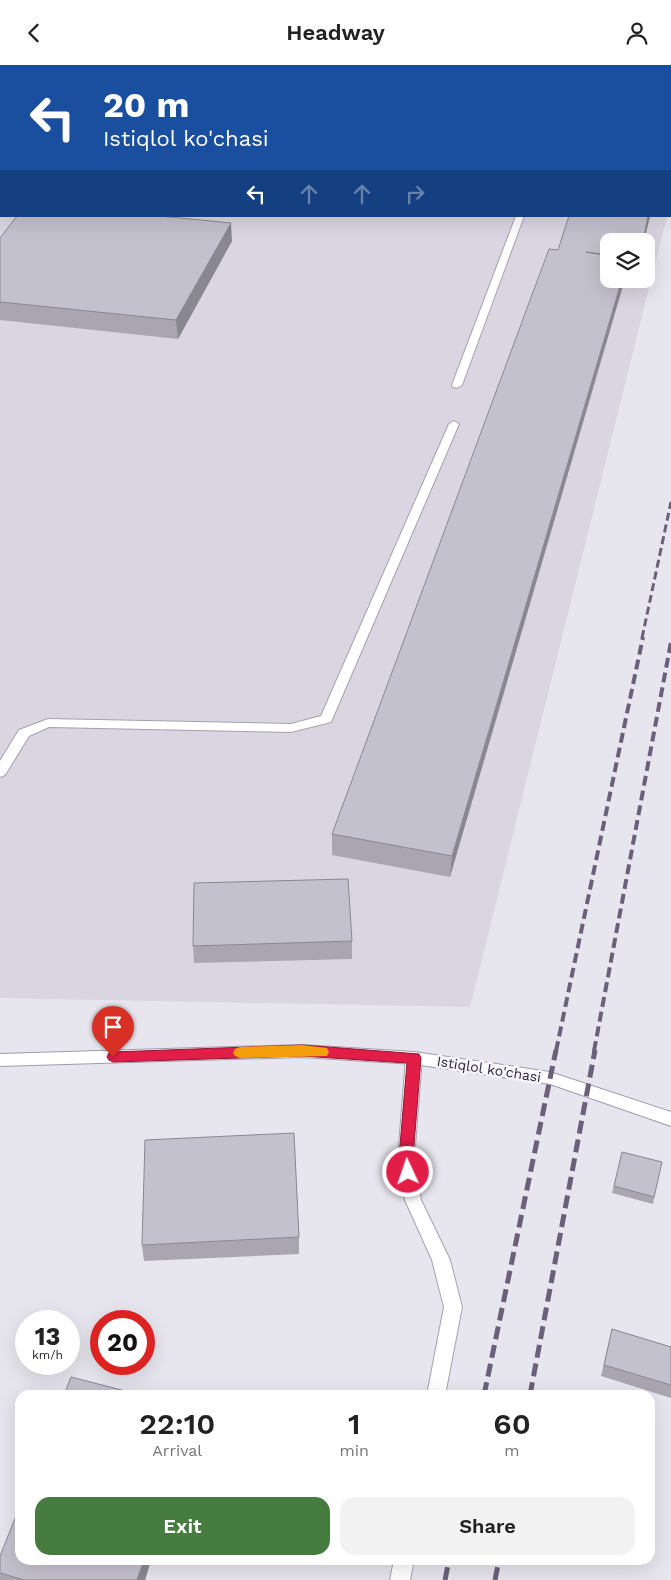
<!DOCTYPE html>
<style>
body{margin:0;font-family:"Work Sans",sans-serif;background:#f2f2f2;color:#222;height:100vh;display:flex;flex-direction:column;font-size:19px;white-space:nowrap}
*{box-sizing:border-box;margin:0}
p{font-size:16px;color:#767676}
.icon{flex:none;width:28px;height:28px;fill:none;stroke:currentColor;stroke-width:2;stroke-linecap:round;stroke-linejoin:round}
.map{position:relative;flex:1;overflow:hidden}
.panel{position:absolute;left:15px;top:1325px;width:640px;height:175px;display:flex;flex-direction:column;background:#fff;border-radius:15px;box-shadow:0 5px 20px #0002}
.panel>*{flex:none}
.top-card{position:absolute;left:0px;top:0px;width:671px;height:152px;box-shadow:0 5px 20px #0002;background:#1a4fa0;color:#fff;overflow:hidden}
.buttons{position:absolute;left:600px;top:168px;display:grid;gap:10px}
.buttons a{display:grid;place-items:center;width:55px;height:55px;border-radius:10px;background:#fff;box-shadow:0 5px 20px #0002;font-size:25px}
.speed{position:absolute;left:15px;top:1245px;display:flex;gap:10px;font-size:25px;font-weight:700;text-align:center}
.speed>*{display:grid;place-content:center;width:65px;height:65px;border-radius:50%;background:#fff;box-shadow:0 5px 20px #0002;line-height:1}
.speed small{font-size:12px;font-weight:400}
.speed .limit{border:8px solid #d22;background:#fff;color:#111}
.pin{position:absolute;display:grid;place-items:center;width:42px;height:42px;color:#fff;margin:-51px -21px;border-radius:50% 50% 50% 0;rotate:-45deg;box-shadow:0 0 5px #0007}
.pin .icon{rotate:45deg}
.me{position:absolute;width:55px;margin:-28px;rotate:357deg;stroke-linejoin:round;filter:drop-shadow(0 0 4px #0008)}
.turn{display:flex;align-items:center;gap:18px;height:105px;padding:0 20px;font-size:22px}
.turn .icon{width:65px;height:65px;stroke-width:2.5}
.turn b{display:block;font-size:35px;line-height:42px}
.lanes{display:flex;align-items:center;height:48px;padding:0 20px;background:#0003;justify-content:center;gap:25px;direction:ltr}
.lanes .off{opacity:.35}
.eta{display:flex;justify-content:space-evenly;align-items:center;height:85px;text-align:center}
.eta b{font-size:30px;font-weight:600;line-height:35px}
.button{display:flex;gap:10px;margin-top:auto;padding:10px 20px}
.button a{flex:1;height:58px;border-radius:15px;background:#477c41;color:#fff;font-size:20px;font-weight:600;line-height:58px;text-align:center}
.button a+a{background:#f2f2f2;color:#222}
header{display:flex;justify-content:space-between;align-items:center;height:65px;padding:0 20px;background:#fff;font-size:22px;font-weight:600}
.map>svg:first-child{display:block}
</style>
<header><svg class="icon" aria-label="back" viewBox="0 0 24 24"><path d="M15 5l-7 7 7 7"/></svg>Headway<svg class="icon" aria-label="person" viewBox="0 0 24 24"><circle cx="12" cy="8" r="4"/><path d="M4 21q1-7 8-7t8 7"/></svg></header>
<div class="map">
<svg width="671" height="1515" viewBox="0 0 671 1515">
<rect width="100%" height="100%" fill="#e7e5ed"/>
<path fill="#d9d6e1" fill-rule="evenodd" d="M0,0h671l-1,140v-139h-669v150h666l-197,791 -470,-9zM609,176h37v38h-37z"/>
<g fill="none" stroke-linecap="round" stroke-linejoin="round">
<g stroke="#a5a0ae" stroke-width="2">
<path id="service" d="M452,0h8v1h-8z
M0,123l1,1v5h-1z
M516,151h8l-62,169 -5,3 -4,-1 -1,-2z
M454,356l5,3 -128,298 -40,10 -242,-5 -20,9 -24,39 -5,2v-16l19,-31 29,-11 243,5 30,-8 128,-292z
M414,987l6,2 2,4 -8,100 7,42 29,60 12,47 -17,88h-18l17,-88 -12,-47 -27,-60 -7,-42 8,-100 2,-4z
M394,1495h20l-4,20h-20z"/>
</g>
<g stroke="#a19bb0" stroke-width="2">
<path id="secondary" d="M302,980l112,7 136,20 121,40v14l-121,-42 -136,-20 -112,-7 -302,9v-12z"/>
</g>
<use href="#service" fill="#fff" fill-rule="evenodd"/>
<use href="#secondary" fill="#fff" fill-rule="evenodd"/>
<path stroke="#6a6079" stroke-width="3" stroke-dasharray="8 4" stroke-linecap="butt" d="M642,573l29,-136"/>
<path stroke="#6a6079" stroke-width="4" stroke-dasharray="10 5" stroke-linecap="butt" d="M556,986l87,-414
M594,986l77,-409"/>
<path stroke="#6a6079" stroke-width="5" stroke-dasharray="13 6" stroke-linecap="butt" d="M484,1330l72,-345
M530,1330l65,-345
M445,1515l4,-20
M495,1515l4,-20"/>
</g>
<path fill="#a9a6b1" d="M0,0l1,1v112h-1z
M569,151h81l-6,25h-35v38l-159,598 -118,-22v-21l226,-584z
M0,173l232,3 -54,98 -178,-19z
M352,876v18l-158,4 -1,-17z
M622,1087l40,10 -9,42 -41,-11z
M299,1172v17l-155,7 -2,-16z
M612,1264l59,18v51l-70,-22z
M0,1491l20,4h131l-6,20h-145z"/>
<path fill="#898790" d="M385,0h8l-1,1h-8z
M648,151h2l-6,25h-1z
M231,158l1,18 -54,98 -2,-19z
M622,214h3l-175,598 2,-21z
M144,1495h7l-6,20h-8z"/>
<path fill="#c4c1ce" stroke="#898790" d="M0,0h295l12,1h-306v83h-1z
M337,0h48l-1,1h-48z
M616,0h55v54l-1,4v-57h-55z
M1,93v9h-1v-8z
M17,151h143l71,7 -55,97 -176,-18v-64z
M569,151h79l-5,25h-34v14l-23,-3 23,4v23h13l-170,577 -120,-22 217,-585 9,1z
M348,814l4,62 -159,5 1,-63z
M294,1068l5,104 -157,8 3,-105z
M622,1087l40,10 -8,35 -40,-11z
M612,1264l59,18v38l-67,-20z
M71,1312l70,18h-77z
M20,1441v54h124l-7,20h-113l-24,-7v-17z"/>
<path fill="#e11d48" stroke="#92132f" d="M302,980l117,9 2,4 -8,99 2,15 -2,4 -5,2 -5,-2 -4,-19 8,-94 -105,-7 -189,6 -4,-2 -2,-3 2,-4 4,-1z"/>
<path fill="#f59e0b" d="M302,980l25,3 2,4 -2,4 -87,2 -5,-2 -2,-3 2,-4 5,-2z"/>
<g text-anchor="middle" stroke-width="5" stroke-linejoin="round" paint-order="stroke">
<g font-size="14" fill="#2f253e" stroke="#f6f6fa">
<text transform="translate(489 1004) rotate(9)" y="5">Istiqlol ko'chasi</text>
</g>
</g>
</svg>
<div class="buttons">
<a><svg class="icon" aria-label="layers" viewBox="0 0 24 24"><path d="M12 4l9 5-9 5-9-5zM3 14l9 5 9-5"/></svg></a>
</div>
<div class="speed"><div>13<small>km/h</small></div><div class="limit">20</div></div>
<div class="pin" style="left:113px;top:992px;background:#d93025"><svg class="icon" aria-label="arrive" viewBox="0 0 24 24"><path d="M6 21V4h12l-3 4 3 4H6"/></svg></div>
<svg class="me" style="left:408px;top:1107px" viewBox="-20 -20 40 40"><circle r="17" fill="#e11d48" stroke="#fff" stroke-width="3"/><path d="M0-11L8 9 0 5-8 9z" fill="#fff"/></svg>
<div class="top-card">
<div class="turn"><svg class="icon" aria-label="left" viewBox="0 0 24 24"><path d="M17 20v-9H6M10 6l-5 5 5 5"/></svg><div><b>20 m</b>Istiqlol ko'chasi</div></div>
<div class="lanes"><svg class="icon" aria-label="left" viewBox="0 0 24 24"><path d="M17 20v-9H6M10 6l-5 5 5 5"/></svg><svg class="icon off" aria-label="ahead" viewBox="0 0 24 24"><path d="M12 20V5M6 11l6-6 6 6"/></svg><svg class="icon off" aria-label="ahead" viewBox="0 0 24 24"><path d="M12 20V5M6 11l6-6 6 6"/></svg><svg class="icon off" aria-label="right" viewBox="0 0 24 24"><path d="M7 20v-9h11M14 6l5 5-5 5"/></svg></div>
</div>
<section class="panel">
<div class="eta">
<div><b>22:10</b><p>Arrival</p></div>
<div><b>1</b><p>min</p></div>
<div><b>60</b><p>m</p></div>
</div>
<div class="button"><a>Exit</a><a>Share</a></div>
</section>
</div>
